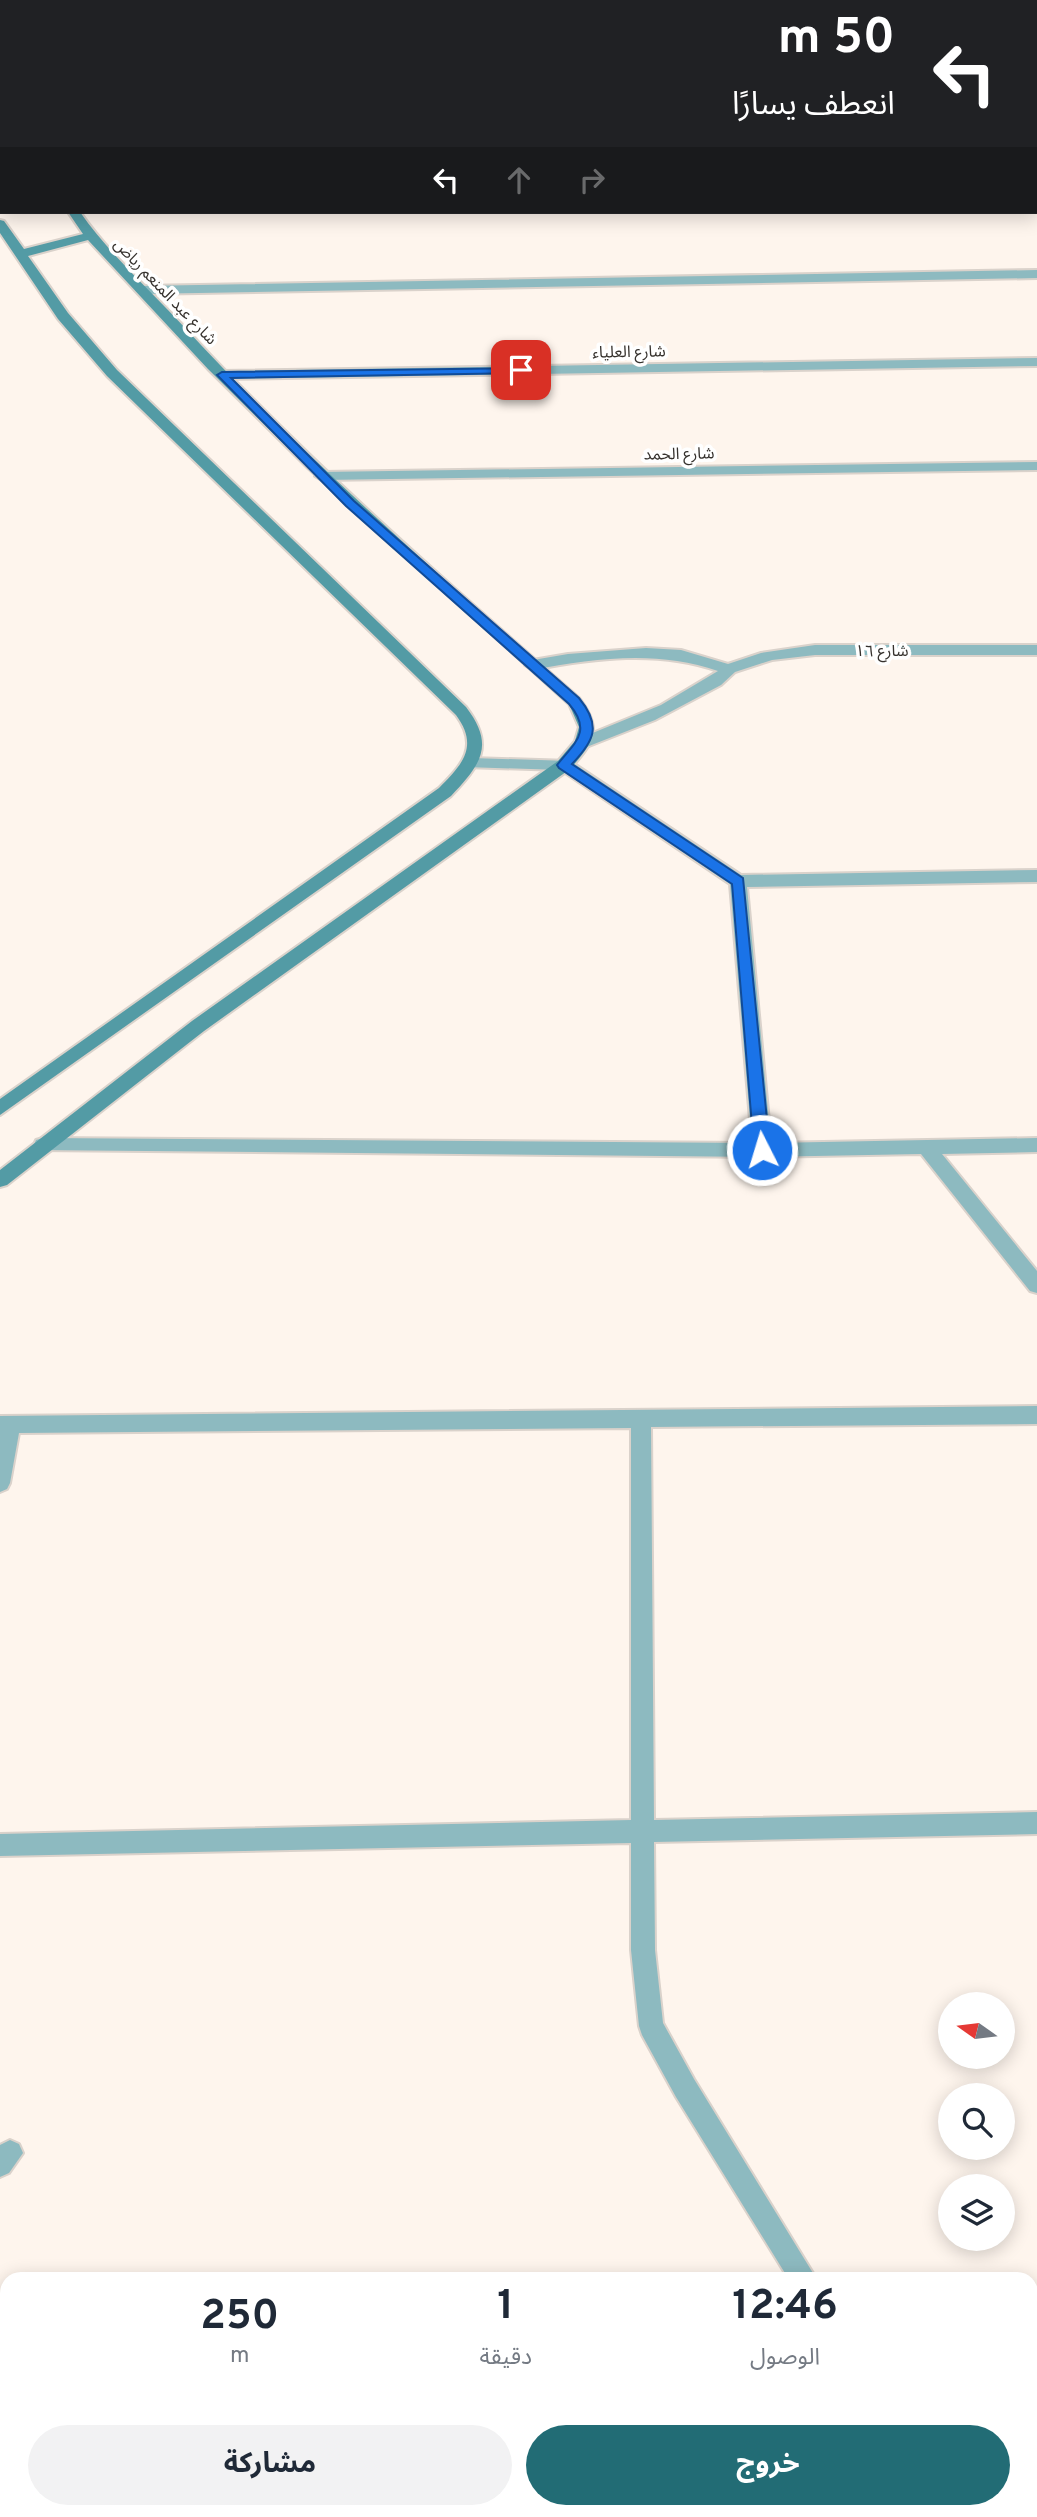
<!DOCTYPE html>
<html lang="ar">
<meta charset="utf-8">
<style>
body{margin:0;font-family:Overpass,"Noto Sans Arabic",sans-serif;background:#f2f2f3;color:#1f2937;direction:rtl;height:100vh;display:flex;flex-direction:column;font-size:26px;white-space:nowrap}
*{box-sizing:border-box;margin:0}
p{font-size:23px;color:#747a83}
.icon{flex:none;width:38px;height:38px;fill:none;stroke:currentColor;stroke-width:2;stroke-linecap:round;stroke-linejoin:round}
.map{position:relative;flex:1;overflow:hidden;direction:ltr}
.side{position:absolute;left:0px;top:2272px;width:1038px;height:247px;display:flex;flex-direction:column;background:#fff;border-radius:21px 21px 0 0;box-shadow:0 4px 18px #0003;direction:rtl}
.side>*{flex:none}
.hud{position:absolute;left:0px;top:0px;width:1038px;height:214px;box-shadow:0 4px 18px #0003;direction:rtl;background:#202124;color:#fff;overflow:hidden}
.needle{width:46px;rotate:284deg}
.fabs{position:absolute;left:938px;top:1992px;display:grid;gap:14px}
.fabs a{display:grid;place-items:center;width:77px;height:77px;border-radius:50%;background:#fff;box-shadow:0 4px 18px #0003;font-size:35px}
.pin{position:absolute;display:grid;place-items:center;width:60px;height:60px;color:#fff;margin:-30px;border-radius:14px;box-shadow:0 4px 10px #0006}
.me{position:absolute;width:77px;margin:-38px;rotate:355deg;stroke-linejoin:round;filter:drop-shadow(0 0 5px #0008)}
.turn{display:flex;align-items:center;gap:24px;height:147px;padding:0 28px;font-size:32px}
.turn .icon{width:91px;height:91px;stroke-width:2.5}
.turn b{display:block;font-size:49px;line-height:60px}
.lanes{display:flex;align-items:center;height:66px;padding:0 28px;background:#0003;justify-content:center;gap:35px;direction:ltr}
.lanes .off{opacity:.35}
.eta{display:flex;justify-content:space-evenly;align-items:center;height:119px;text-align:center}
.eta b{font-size:42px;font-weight:700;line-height:49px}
.primary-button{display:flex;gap:14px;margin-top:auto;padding:14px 28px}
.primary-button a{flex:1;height:80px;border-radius:42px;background:#226c75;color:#fff;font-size:28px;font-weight:700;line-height:80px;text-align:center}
.primary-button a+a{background:#f2f2f3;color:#1f2937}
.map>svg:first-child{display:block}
</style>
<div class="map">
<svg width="1037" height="2517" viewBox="0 0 1037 2517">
<rect width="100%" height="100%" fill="#fef5ed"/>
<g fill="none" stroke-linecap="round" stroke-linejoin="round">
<g stroke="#dad2cb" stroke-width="4">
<path id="service" d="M10,2140l9,4 4,9 -14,20 -9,4v-32z"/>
</g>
<g stroke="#dad2cb" stroke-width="4">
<path id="minor" d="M127,0h10v2h-10z
M476,0h10l-11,2z
M1036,25h1v6h-1z
M0,33h2v6h-2z
M0,72h2v6h-2z
M1036,100h1v6h-1z
M1036,194h1v8h-1z
M1037,270v8l-896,16 -6,-4 6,-4z
M1037,358v8l-815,13 -7,-4 7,-4z
M1037,462v8l-715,10 -7,-4 7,-4z
M815,645h222v10h-222l-43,5 -37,12 -14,13 -66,35 -71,28 -6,-1 -2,-4 2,-4 83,-34 57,-34c-60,-21 -123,-13 -185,-1l-8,-5 8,-5 35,-6 78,-6 35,2 47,14 33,-11z
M471,758l99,3 171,114 296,-5v12l-290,5 24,256 266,-5v14l-95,2 95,117v22l-7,-2 -109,-137 -159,3 -726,-7 -2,-5 2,-5 7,-2 709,5 -22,-259 -169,-114 -96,-3 -2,-4z
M1037,1406v18l-386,3 3,393 383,-8v22l-383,8 1,108 8,73 31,56 122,199h-28l-112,-181 -34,-62 -3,-9 -8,-76v-107l-631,13v-22l631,-14v-392l-612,5 -9,50 -3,6 -7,3v-76z
M453,2511h35l-3,6h-34z
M954,2511h30l2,6h-29z"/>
</g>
<g stroke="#dad2cb" stroke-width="4">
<path id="secondary" d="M0,101h2v9h-2z
M68,212h12c30,43 71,79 107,118 122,132 257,250 392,368 24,31 15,44 -9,71l-366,262 -197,154 -7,2v-17l192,-149 366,-260 17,-20 4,-14 -10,-23 -261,-236 -100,-99 -120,-129 -60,16 40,57 49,57 349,337c30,39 14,58 -15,89l-451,319v-16l439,-311c24,-24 40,-42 17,-73l-349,-339 -49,-57 -58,-86v-13l4,1 20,28 59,-15z"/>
</g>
<use href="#service" fill="#8dbac0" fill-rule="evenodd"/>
<use href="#minor" fill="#8dbac0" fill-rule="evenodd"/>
<use href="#secondary" fill="#539ba5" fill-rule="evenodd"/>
</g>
<path fill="#1a73e8" stroke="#114b97" stroke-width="2" d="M525,368v4l-4,1 -290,5 123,123 225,197c23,28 15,43 -7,66l171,114 27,272 -8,6 -8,-6 -22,-266 -173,-116 -2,-3c17,-22 36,-33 12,-61l-223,-198 -129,-131 5,-3z"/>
<g text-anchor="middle" stroke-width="7" stroke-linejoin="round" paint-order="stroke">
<g font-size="16" fill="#36322e" stroke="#fff">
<text transform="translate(166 291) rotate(46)" y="6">شارع عبد المنعم رياض</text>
<text transform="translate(629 351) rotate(-1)" y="6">شارع العلياء</text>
<text transform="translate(679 453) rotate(-1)" y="6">شارع الحمد</text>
<text x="882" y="656">شارع ١٦</text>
</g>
</g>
</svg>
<div class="fabs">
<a><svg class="needle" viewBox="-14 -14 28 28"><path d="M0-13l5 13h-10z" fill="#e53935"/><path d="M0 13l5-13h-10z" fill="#747a83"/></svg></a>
<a><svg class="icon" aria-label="search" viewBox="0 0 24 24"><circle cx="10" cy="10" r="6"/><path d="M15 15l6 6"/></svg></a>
<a><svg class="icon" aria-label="layers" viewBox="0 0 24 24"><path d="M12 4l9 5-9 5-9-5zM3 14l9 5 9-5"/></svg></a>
</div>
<div class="pin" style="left:521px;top:370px;background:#d93025"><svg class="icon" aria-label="arrive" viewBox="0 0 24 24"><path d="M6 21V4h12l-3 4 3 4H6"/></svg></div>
<svg class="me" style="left:762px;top:1150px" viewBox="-20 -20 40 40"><circle r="17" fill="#1a73e8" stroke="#fff" stroke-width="3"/><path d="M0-11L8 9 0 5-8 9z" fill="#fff"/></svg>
<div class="hud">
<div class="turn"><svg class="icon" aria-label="left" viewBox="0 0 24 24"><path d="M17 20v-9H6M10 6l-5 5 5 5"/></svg><div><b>50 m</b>انعطف يسارًا</div></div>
<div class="lanes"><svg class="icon" aria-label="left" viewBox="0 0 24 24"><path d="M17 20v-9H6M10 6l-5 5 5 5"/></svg><svg class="icon off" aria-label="ahead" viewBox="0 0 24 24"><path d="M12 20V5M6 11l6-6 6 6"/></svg><svg class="icon off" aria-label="right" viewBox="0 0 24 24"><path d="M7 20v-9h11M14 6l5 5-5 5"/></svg></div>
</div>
<section class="side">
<div class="eta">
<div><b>12:46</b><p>الوصول</p></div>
<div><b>1</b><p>دقيقة</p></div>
<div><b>250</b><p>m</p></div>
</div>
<div class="primary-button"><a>خروج</a><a>مشاركة</a></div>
</section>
</div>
